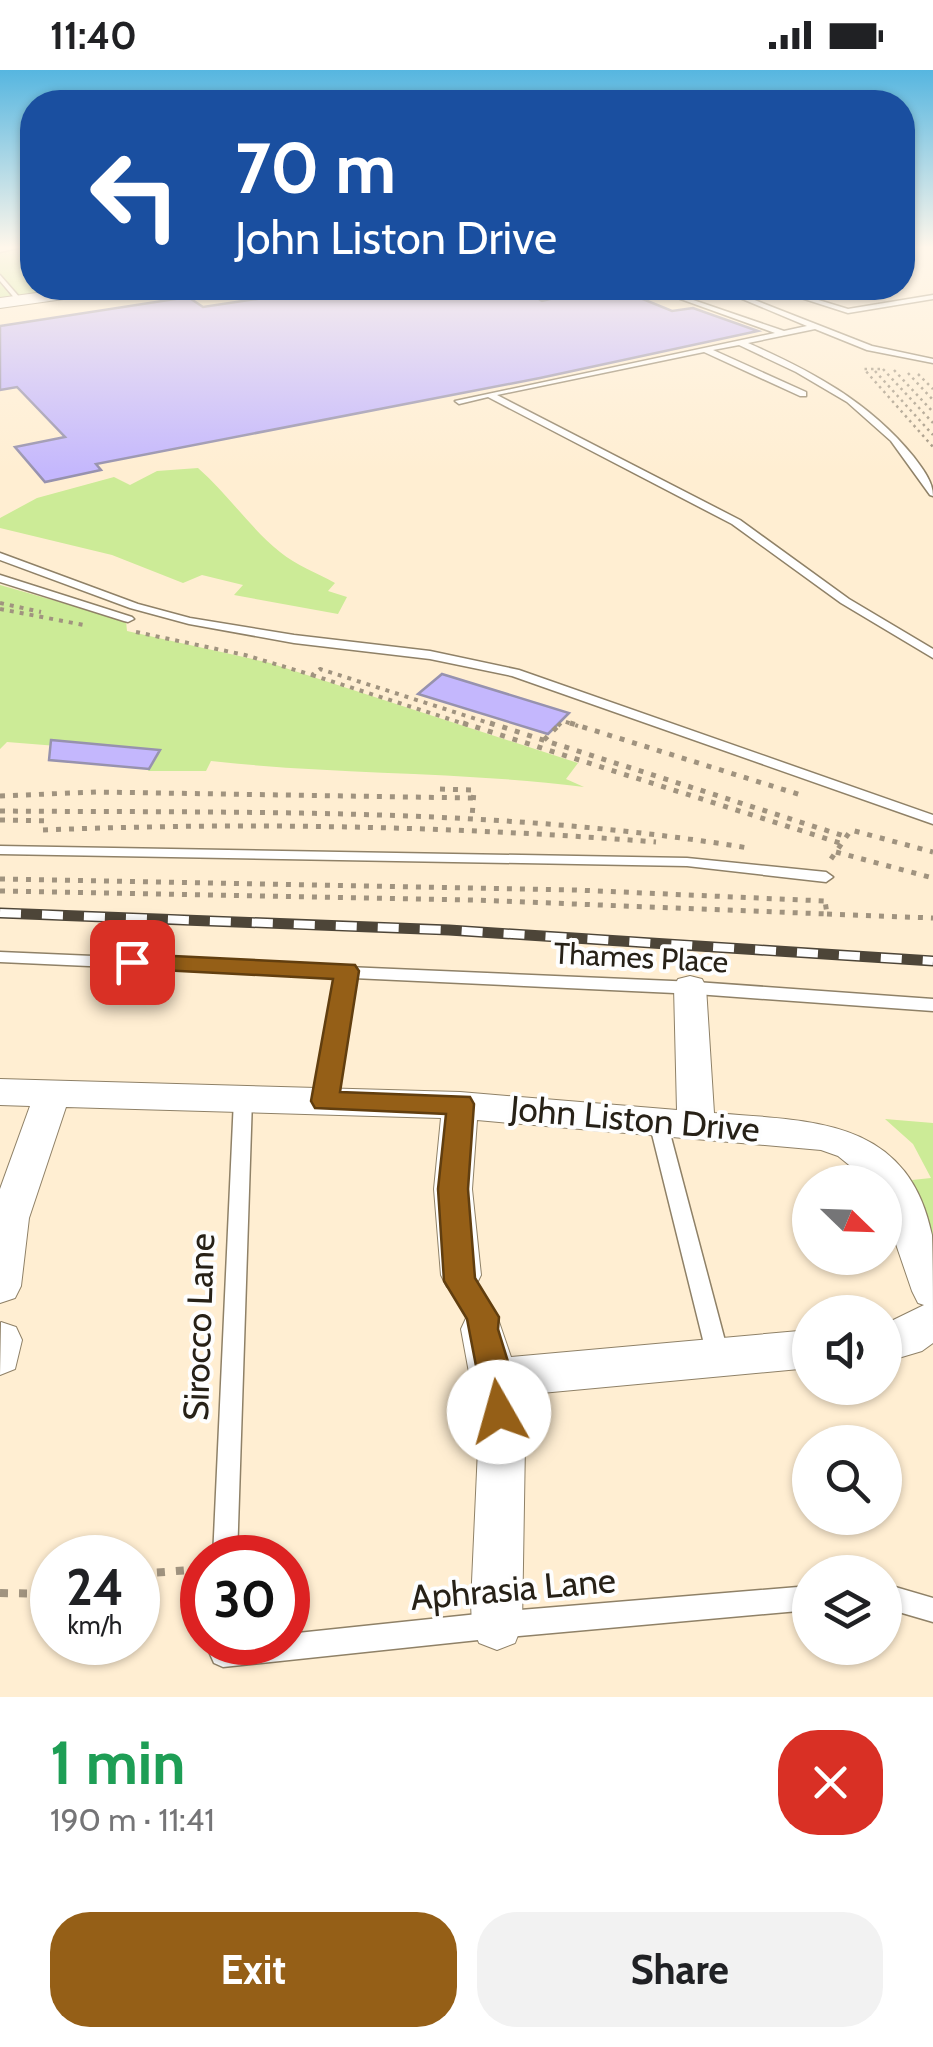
<!DOCTYPE html>
<meta charset="utf-8">
<style>
body{margin:0;font-family:Cabin,sans-serif;background:#f2f2f2;color:#202124;height:100vh;display:flex;flex-direction:column;font-size:38px;white-space:nowrap}
*{box-sizing:border-box;margin:0}
p{font-size:32px;color:#757577}
.icon{flex:none;width:55px;height:55px;fill:none;stroke:currentColor;stroke-width:2;stroke-linecap:round;stroke-linejoin:round}
.map{position:relative;height:1627px;overflow:hidden}
.drawer{display:flex;flex-direction:column;background:#fff;flex:1}
.drawer>*{flex:none}
.banner{position:absolute;left:20px;top:20px;width:895px;height:210px;border-radius:40px;box-shadow:0 2px 8px #0004;background:#1a4fa0;color:#fff;overflow:hidden}
.needle{width:65px;rotate:113deg}
.tools{position:absolute;left:792px;top:1095px;display:grid;gap:20px}
.tools a{display:grid;place-items:center;width:110px;height:110px;border-radius:50%;background:#fff;box-shadow:0 2px 8px #0004;font-size:50px}
.speed{position:absolute;left:30px;top:1465px;display:flex;gap:20px;font-size:50px;font-weight:700;text-align:center}
.speed>*{display:grid;place-content:center;width:130px;height:130px;border-radius:50%;background:#fff;box-shadow:0 2px 8px #0004;line-height:1}
.speed small{font-size:25px;font-weight:400}
.speed .limit{border:15px solid #d22;background:#fff;color:#111}
.pin{position:absolute;display:grid;place-items:center;width:85px;height:85px;color:#fff;margin:-42px;border-radius:20px;box-shadow:0 5px 15px #0006}
.me{position:absolute;width:110px;margin:-55px;rotate:353deg;stroke-linejoin:round;filter:drop-shadow(0 0 8px #0008)}
.turn{display:flex;align-items:center;gap:35px;height:210px;padding:0 50px;font-size:45px}
.turn .icon{width:130px;height:130px;stroke-width:2.5}
.turn b{display:block;font-size:70px;line-height:85px}
.round{display:grid;place-items:center;flex:none;width:105px;height:105px;border-radius:40px;background:#f2f2f2}
.head{display:flex;align-items:center;justify-content:space-between;height:170px;padding:0 50px}
h1{font-size:60px;font-weight:700;line-height:75px;color:#1e9e55}
.button{display:flex;gap:20px;margin-top:auto;padding:20px 50px}
.button a{flex:1;height:115px;border-radius:40px;background:#955f17;color:#fff;font-size:40px;font-weight:700;line-height:115px;text-align:center}
.button a+a{background:#f2f2f2;color:#202124}
.status{display:flex;justify-content:space-between;align-items:center;height:70px;padding:0 50px;background:#fff;direction:ltr}
.status svg{height:28px;fill:currentColor}
.map>svg:first-child{display:block}
</style>
<div class="status"><b>11:40</b><svg viewBox="0 0 49 12"><path d="M0 12V9h3v3zM5 12V6h3v6zM10 12V3h3v9zM15 12V0h3v12zM26 1h20v11H26zM47 4h2v5h-2z"/></svg></div>
<div class="map">
<svg width="933" height="1627" viewBox="0 0 933 1627">
<rect width="100%" height="100%" fill="#ffeed2"/>
<path fill="#cceb97" d="M0,176h32v42h42l-74,10z
M198,398c30,26 51,59 82,84 16,13 37,21 55,31l-7,8 19,6 -9,17 -104,-19 9,-10 -41,-10 -19,8 -71,-28 -112,-27v-10l37,-20 77,-21 16,8 27,-14z
M0,515l126,36 1,10 143,32 308,100 -12,16 18,8c-124,-16 -249,-12 -373,-26l-5,10h-58l12,-21 -99,-9 -4,5 -50,-4 -7,7z
M885,1049l48,4v119l-21,-62 19,-2 -18,-34z"/>
<path fill="#c4b7fd" stroke="#9792ae" stroke-width="2.5" d="M330,218h191l21,13 54,-13 18,7 14,-2 44,18 21,-3 65,23 -218,47 -444,86 5,6 -56,12 -30,-35 50,-10 -48,-50 -17,3v-64l188,-29 15,10z
M442,604l127,39 -21,21 -130,-40z
M51,670l109,10 -11,19 -100,-9z"/>
<g fill="none" stroke-linecap="round" stroke-linejoin="round">
<g stroke="#8f8167" stroke-width="3">
<path id="service" d="M14,176h12l-26,6v-4z
M0,205l21,24v2h-4l-17,-20z
M574,218h13l-46,9 -3,-2z
M650,218h8l126,43 23,-5 -91,-38h8l148,58 61,13v4l-66,-13 -52,-21 -67,14c63,28 120,58 165,113 9,12 20,25 20,40l-3,-1 -39,-54 -44,-39 -51,-30 -57,-27 -26,5 93,42v4h-6l-96,-44 -207,43 243,125 109,79 84,50v9l-92,-55 -109,-79 -244,-127 -29,7 -4,-3 320,-68z
M770,218h9l69,21 85,-14v4l-85,14z
M0,483l138,51 52,14 104,17 136,16 89,19 414,145v9l-421,-148 -82,-17 -136,-16 -105,-19 -59,-16 -130,-48z
M0,505l132,42 2,2 -6,3 -4,-1 -124,-39z
M0,776l687,12 139,14 7,5 -7,5 -139,-16 -687,-12z
M0,882l696,30 237,17v12l-237,-17 -343,-16 -20,123 -3,5 -6,2 -6,-2 -3,-5 22,-124 -337,-15z
M243,1022l6,2 3,5 -15,459h-24l21,-459 3,-5z
M658,1045l6,2 3,5 62,234 -3,7 -8,2 -8,-2 -3,-7 -58,-234 3,-5z
M461,1198l7,2 4,16 21,31 -4,18 -7,3 -7,-3c-2,-5 -1,-11 -3,-17 -7,-21 -27,-21 -18,-48z
M885,1514l48,14v24l-48,-14z
M810,1516v24l-313,28 -274,29 -9,-4 -4,-9v-12h78v-8l209,-22z"/>
</g>
<g stroke="#8f8167" stroke-width="2">
<path id="minor" d="M690,906l12,3 4,8 8,126c96,8 194,4 218,122 1,33 1,74 1,108l-11,8 -37,11v-38l39,-19 -6,-2 -6,-12 -27,-79v-30h-15l-32,-26 -17,-6 -344,-30 -5,69 9,86 -6,12 -14,5 -14,-5 -6,-12 -7,-86 7,-71 -375,-11 -37,111 -8,68 -6,12 -15,5v-114l30,-83 -30,-1v-26l460,13 217,18 -3,-123 4,-8z
M482,1241l15,5 14,41 299,-27v38l-290,27 5,48 -3,182 -7,18 -18,7 -18,-7 -7,-18 -1,-21 8,-177 -18,-98 6,-13z
M1,1252l15,5 6,13 -7,29 -15,6z"/>
</g>
<g stroke="#8f8167" stroke-width="2">
<path id="tertiary" d="M73,218h42l-9,5 -106,15v-10z"/>
</g>
<path stroke="#a0937f" stroke-width="2.5" stroke-dasharray="2.5 4" stroke-linecap="butt" d="M126,222l31,-4
M880,299h-16l69,78
M883,299l50,54
M894,300l39,42
M875,301l58,64
M908,303l25,27
M918,304l15,15"/>
<path stroke="#a0937f" stroke-width="4" stroke-dasharray="4 6" stroke-linecap="butt" d="M0,533l41,9
M0,539l84,16
M136,562l109,23 67,20 8,-6 178,57
M312,605l159,51
M558,656l5,-5 15,5"/>
<path stroke="#a0937f" stroke-width="5" stroke-dasharray="5 8" stroke-linecap="butt" d="M463,653l377,120
M490,653l354,113
M570,653l231,72
M544,670l17,-17
M440,719l34,1 -2,28
M0,726l96,-4 377,6
M0,741c249,2 502,-4 748,37
M0,750l51,1
M43,760c205,-8 408,-4 613,12
M836,782l97,26
M831,789l20,-29 82,22
M0,809l576,11 249,11v-6
M0,821l474,9 353,14 -2,-13
M827,844l106,4"/>
<path stroke="#a0937f" stroke-width="8" stroke-dasharray="8 11" stroke-linecap="butt" d="M138,1504l64,-5
M0,1523l52,1"/>
<use href="#service" fill="#fff" fill-rule="evenodd"/>
<use href="#minor" fill="#fff" fill-rule="evenodd"/>
<use href="#tertiary" fill="#fff" fill-rule="evenodd"/>
<g stroke="#4d4538" stroke-width="11">
<path id="rail" d="M0,843l449,17 484,31"/>
</g>
<use href="#rail" stroke="#fefefe" stroke-width="8" stroke-dasharray="21" stroke-linecap="butt"/>
</g>
<linearGradient id="sky" x2="0" y2="1"><stop stop-color="#56b6e0"/><stop offset="0.44" stop-color="#fff7eb"/><stop offset="1" stop-color="#fff7eb" stop-opacity="0"/></linearGradient>
<rect width="933" height="403" fill="url(#sky)"/>
<path fill="#955f17" stroke="#613e0f" stroke-width="2.5" d="M132,884l223,11 4,6 -19,121 130,5 4,7 -6,85 7,89 24,39 -1,12 15,49 3,34 -5,11 -12,5 -12,-5 -20,-104 -23,-38 -6,-92 8,-75 -131,-6 -4,-7 22,-122 -210,-11 -4,-6 4,-5z"/>
<g text-anchor="middle" stroke-width="8" stroke-linejoin="round" paint-order="stroke">
<g font-size="30" fill="#272117" stroke="#fefefe">
<text transform="translate(641 888) rotate(3)" y="10">Thames Place</text>
</g>
<g font-size="35" fill="#272117" stroke="#fefefe">
<text transform="translate(635 1049) rotate(5)" y="12">John Liston Drive</text>
<text transform="translate(199 1257) rotate(-88)" y="12">Sirocco Lane</text>
<text transform="translate(513 1519) rotate(-5)" y="12">Aphrasia Lane</text>
</g>
</g>
</svg>
<div class="tools">
<a><svg class="needle" viewBox="-14 -14 28 28"><path d="M0-13l5 13h-10z" fill="#e53935"/><path d="M0 13l5-13h-10z" fill="#757577"/></svg></a>
<a><svg class="icon" aria-label="sound" viewBox="0 0 24 24"><path d="M4 9h4l5-4v14l-5-4H4zM17 9q2 3 0 6"/></svg></a>
<a><svg class="icon" aria-label="search" viewBox="0 0 24 24"><circle cx="10" cy="10" r="6"/><path d="M15 15l6 6"/></svg></a>
<a><svg class="icon" aria-label="layers" viewBox="0 0 24 24"><path d="M12 4l9 5-9 5-9-5zM3 14l9 5 9-5"/></svg></a>
</div>
<div class="speed"><div>24<small>km/h</small></div><div class="limit">30</div></div>
<div class="pin" style="left:132px;top:892px;background:#d93025"><svg class="icon" aria-label="arrive" viewBox="0 0 24 24"><path d="M6 21V4h12l-3 4 3 4H6"/></svg></div>
<svg class="me" style="left:499px;top:1342px" viewBox="-20 -20 40 40"><circle r="19" fill="#fff"/><path d="M0-13L10 11 0 6-10 11z" fill="#955f17"/></svg>
<div class="banner">
<div class="turn"><svg class="icon" aria-label="left" viewBox="0 0 24 24"><path d="M17 20v-9H6M10 6l-5 5 5 5"/></svg><div><b>70 m</b>John Liston Drive</div></div>
</div>
</div>
<section class="drawer">
<div class="head"><div><h1>1 min</h1><p>190 m · 11:41</p></div><a class="round" style="background:#d93025;color:#fff"><svg class="icon" aria-label="close" viewBox="0 0 24 24"><path d="M6 6l12 12M18 6L6 18"/></svg></a></div>
<div class="button"><a>Exit</a><a>Share</a></div>
</section>
